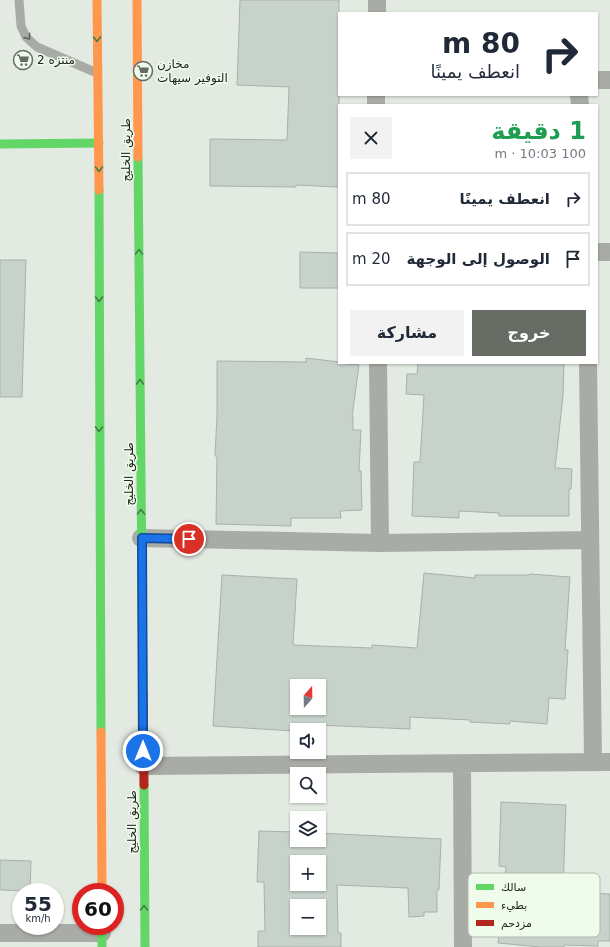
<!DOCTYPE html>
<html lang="ar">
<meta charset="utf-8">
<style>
body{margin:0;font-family:"DejaVu Sans","Noto Sans Arabic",sans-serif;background:#f2f2f3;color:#1f2937;direction:rtl;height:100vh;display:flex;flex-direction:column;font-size:15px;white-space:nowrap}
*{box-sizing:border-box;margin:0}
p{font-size:13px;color:#747a83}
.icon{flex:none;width:22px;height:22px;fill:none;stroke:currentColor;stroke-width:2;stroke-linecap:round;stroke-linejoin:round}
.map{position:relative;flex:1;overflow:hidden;direction:ltr}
.details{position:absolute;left:338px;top:104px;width:260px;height:260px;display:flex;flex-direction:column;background:#fff;border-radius:0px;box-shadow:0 1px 3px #0004;direction:rtl}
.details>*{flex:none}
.hud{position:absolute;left:338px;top:12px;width:260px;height:84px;border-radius:0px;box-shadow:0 1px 3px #0004;direction:rtl;background:#fff;color:#1f2937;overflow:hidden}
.needle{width:26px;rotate:20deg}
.buttons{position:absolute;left:290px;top:679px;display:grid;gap:8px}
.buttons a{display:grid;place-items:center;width:36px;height:36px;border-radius:0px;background:#fff;box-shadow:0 1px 3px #0004;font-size:20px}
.speed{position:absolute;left:12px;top:883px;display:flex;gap:8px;font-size:20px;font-weight:700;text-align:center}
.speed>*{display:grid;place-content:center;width:52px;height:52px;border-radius:50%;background:#fff;box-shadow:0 1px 3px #0004;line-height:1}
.speed small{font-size:10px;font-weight:400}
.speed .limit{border:6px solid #d22;background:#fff;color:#111}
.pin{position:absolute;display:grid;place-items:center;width:34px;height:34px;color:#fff;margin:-17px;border:2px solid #fff;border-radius:50%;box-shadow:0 1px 4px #0007}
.me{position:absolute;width:44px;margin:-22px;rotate:0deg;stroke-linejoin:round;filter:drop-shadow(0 0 3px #0008)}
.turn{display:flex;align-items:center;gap:14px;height:84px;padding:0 12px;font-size:18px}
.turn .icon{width:52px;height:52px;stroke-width:2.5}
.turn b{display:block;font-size:28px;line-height:34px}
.round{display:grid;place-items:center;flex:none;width:42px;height:42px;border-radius:0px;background:#f2f2f3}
.headline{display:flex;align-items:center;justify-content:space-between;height:68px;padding:0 12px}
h1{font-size:24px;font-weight:600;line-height:30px;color:#1e9e55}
.cta{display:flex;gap:8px;margin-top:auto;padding:8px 12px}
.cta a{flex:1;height:46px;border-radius:0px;background:#666b64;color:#fff;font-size:16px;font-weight:600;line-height:46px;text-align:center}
.cta a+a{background:#f2f2f3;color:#1f2937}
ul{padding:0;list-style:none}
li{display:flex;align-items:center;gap:12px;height:54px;margin:0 8px 6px;padding:0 4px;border:2px solid #e0e1e3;border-radius:0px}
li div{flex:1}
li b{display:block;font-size:15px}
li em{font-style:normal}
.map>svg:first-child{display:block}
</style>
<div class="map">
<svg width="610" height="947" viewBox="0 0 610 947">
<rect width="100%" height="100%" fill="#e3eae2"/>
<path fill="#c7d2cb" stroke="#a9b0aa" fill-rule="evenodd" d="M240,0h99v187l-43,-2v2l-86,-1v-47l77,1 2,-53 -52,-2z
M300,252l39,1v35h-39z
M0,260h26l-4,137h-22z
M306,358l33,4v1l20,2 -7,52h1v13h8l-2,41h2l1,39 -22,1 1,7h-50v8l-75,-2 1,-68h-2l2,-41v-54l89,1z
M418,363h146l-1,33 -8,72 17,1 -1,20h-2v27h-70v-3l-40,-2v7l-47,-2 2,-54h6l4,-67 -18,-1 1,-20h10z
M424,573l51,5v-3h54l1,-1 40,3 -5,73h3l-3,49 -16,-1 -2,26 -37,-3v3l-40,-2v-2l-60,-3v12l-116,-5v7l-81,-5 9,-151 75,4 -4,66 79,3v-3l45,3zM297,686h22v22h-22z
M501,802l65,3 -3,87 47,2v47h-12v5l-34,-1v2h-23l-43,-4 8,-76 -7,-1z
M259,831l38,1v8h22v-7l122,6 -2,51h-2v22h-13v4l-15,1 -1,-29 -71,-3 1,48h3v14h-83v-16h7l-1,-49h-7zM297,862h22v22h-22zM297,906h22v22h-22z
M0,860l31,1 -1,30 -30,-1z"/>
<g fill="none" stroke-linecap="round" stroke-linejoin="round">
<path stroke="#a9aba6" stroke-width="9" d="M19,0l2,26 5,11 11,10 60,26"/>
<path stroke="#a9aba6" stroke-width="18" d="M377,13v-13
M597,80h13
M376,95v10
M579,95l1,10
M597,252h13
M378,363l2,180 210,-3
M588,363l5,399
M141,538l239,5
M462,764l1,183
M143,766l467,-4
M0,933h102"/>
<path stroke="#63d668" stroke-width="9" d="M0,144l99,-1
M138,157l5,536
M99,190l2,542
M144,785l1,162
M102,926v21"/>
<path stroke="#ff974d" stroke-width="9" d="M97,0l2,190
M137,0l1,157
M101,732l1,160"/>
<path stroke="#b3261e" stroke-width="9" d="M143,693l1,92"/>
</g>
<defs><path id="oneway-chevron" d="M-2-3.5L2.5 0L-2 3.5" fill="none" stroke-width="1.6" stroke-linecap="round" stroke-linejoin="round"/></defs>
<use stroke="#5f625c" href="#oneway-chevron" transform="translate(28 37) rotate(53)"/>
<g stroke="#427e44">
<use href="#oneway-chevron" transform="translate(97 39) rotate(89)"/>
<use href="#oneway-chevron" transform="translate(99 169) rotate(90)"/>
<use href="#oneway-chevron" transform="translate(139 252) rotate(-90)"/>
<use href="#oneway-chevron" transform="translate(99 299) rotate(90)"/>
<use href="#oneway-chevron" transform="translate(140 382) rotate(-90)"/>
<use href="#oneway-chevron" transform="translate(99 429) rotate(90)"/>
<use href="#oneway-chevron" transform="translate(141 512) rotate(-90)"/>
<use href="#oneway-chevron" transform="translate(144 908) rotate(-90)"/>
</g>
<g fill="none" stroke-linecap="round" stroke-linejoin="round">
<g stroke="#114b97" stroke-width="10">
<path id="route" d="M143,751l-1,-213 47,1"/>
</g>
<use href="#route" stroke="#1a73e8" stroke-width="7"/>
</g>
<defs>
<g id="supermarket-ring" transform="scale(1)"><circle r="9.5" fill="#effbeb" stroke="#666b64" stroke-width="1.5"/><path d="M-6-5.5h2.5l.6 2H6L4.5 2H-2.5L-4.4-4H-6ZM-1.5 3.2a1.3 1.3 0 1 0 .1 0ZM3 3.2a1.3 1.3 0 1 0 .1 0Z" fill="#666b64"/></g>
</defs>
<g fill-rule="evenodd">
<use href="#supermarket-ring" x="23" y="60"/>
<use href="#supermarket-ring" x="143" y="71"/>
</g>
<g text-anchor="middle" stroke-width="3" stroke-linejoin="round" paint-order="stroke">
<g font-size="12" fill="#222620" stroke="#effbeb" text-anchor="start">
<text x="37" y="64">منتزه 2</text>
<text x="157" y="68">مخازن<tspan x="157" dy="14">التوفير سيهات</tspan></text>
</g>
<g font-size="12" fill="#222620" stroke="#effbeb">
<text transform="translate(126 150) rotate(-90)" y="4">طريق الخليج</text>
<text transform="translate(129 474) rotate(-90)" y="4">طريق الخليج</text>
<text transform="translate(132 822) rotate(-90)" y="4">طريق الخليج</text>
</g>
</g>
<rect x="468" y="873" width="132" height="64" rx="6" fill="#effbeb" stroke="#b2bbae" stroke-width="1"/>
<rect x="476" y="884" width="18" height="6" fill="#63d668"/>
<rect x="476" y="902" width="18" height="6" fill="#ff974d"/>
<rect x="476" y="920" width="18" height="6" fill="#b3261e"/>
<g font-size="11" fill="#222620">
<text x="501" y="891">سالك</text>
<text x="501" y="909">بطيء</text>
<text x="501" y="927">مزدحم</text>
</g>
</svg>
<div class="buttons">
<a><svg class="needle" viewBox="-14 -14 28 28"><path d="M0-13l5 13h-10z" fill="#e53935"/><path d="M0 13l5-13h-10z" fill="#747a83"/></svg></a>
<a><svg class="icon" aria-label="sound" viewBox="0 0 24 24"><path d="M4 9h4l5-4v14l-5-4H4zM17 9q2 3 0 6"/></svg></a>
<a><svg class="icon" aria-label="search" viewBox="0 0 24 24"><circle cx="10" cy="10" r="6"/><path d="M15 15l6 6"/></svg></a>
<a><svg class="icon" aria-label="layers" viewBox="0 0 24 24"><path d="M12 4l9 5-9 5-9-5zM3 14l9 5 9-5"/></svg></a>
<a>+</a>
<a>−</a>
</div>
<div class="speed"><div>55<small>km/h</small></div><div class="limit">60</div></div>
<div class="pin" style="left:189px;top:539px;background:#d93025"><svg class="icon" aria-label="arrive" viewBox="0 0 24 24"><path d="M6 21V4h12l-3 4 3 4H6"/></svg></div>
<svg class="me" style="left:143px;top:751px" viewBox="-20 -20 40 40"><circle r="17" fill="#1a73e8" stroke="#fff" stroke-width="3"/><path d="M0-11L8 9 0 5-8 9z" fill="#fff"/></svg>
<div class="hud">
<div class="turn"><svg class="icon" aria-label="right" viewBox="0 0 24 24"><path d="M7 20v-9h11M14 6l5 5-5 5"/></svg><div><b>80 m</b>انعطف يمينًا</div></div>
</div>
<section class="details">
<div class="headline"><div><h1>1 دقيقة</h1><p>100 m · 10:03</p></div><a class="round"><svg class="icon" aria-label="close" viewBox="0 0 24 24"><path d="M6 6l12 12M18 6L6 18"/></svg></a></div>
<ul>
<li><svg class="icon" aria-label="right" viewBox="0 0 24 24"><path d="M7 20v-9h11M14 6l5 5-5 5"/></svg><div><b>انعطف يمينًا</b></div><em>80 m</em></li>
<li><svg class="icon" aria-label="arrive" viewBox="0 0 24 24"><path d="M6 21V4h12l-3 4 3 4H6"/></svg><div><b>الوصول إلى الوجهة</b></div><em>20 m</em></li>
</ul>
<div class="cta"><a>خروج</a><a>مشاركة</a></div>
</section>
</div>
